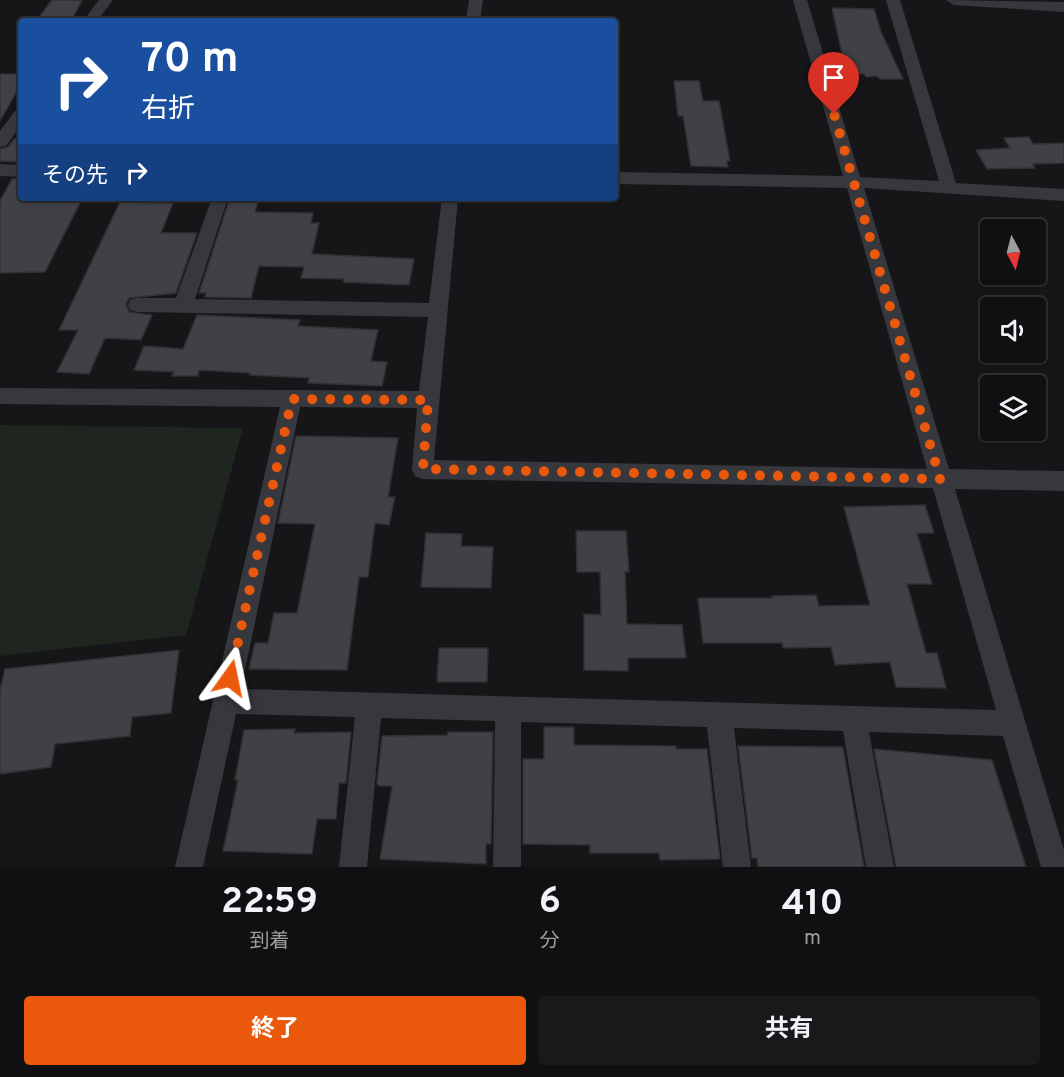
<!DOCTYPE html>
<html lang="ja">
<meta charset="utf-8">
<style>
body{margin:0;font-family:Overpass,"Noto Sans JP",sans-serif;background:#19191b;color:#f1f3f6;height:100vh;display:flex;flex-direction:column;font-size:22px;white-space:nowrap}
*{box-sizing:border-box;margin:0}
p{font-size:20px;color:#9c9d9f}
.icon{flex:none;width:33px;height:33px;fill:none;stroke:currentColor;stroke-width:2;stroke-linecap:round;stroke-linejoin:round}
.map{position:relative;height:867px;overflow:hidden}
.drawer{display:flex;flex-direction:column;background:#101012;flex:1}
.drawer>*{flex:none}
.top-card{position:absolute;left:18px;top:18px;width:600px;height:183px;border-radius:6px;box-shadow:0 2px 4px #0004,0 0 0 2px #303032;background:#1a4fa0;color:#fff;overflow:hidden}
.needle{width:39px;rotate:173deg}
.tools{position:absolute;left:980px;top:219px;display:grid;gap:12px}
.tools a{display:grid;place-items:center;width:66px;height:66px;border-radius:6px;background:#101012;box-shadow:0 2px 4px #0004,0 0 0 2px #303032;font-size:30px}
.pin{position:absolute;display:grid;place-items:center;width:51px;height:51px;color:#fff;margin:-62px -26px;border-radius:50% 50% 50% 0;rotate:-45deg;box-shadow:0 0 6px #0007}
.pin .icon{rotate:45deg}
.me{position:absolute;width:66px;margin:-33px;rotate:12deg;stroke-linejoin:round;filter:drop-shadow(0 0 4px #0008)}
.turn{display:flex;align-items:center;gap:21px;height:126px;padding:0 24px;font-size:27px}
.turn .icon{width:78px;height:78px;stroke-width:2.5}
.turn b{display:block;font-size:42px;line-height:51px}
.then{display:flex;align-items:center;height:57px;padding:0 24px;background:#0003;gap:12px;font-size:22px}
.eta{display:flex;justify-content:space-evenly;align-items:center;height:102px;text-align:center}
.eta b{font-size:36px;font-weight:700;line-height:42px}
.button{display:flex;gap:12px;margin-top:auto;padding:12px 24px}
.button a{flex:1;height:69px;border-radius:6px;background:#ea580c;color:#fff;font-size:24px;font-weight:700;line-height:69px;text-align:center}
.button a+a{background:#19191b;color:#f1f3f6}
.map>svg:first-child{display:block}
</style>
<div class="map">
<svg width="1064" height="867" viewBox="0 0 1064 867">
<rect width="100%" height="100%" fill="#161618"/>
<path fill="#1e261f" d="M0,425l243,3 -57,207 -186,21z"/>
<path fill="#404145" stroke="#303034" stroke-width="1.5" d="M52,0h30l-11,21h-35z
M832,8l42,1 7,23 22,47h-23l-3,-3 -11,1 -2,-3h-12l-8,-20h-2z
M0,74h21v10l-21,37z
M674,81h25l4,20h16l11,60h-3l1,6 -37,-1 -8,-50h-5z
M1029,137l4,7 31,-1v20l-31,1 2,4 -48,1 -11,-19 34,-2 -6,-10z
M14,139h7v23l-21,-1v-12l8,-2z
M12,179h9v21l60,1 -36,71 -45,1v-72z
M230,198h29l-4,14 58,1 -2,10h8l-7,31 102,5 -5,26 -66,-3 1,-3 -43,-1 3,-11 -45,-1 -8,32 -46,-1 1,-4h-7z
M120,202l53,1 -12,30h36l-21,60 -47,5 -3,6 3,8 23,3 -11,25 -36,-2 -16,36 -32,-2 21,-42h-19z
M197,315l103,5 -2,6 80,4 -7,31 16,1 -5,24 -74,-3 1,-5 -59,-3v-2l-51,-3 -1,6h-26l2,-4 -40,-2 10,-24 39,3z
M296,436l102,2 -10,59h7l-6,28 -14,-2 -7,54h-9l-12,93 -98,-1 6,-26h13l6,-30h23l18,-89 -37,-1z
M925,505l9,28h-17l15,51h-25l19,69h11l9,35 -50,-1 -6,-25 -55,3 -4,-18 -48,1 -1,-5h-79l-5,-45h75l-1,-2 44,-1 3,11 51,-1 -26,-98z
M576,531h50l3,41h-4l2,52 55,1 4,33h-58v13l-44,-1v-56l17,1 -1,-43h-23z
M426,533l36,1 -1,12 32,1 -2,41 -70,-1z
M439,648h49l-1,34h-50z
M179,650l-8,63 -39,4 -2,19 -75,8 -4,23 -51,7v-84l5,-21z
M544,727h30v18l102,1v3h31l13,110 -60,1 -1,-7h-69v-8l-67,-1v-85h21z
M295,729l-1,4 57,-1 -5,51h-7l-3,36h-19l-5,35 -89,-3 15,-71h-3l9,-50z
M448,732h45l-2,112h-5v20l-106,-5 12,-73h-13l-2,-3 5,-47 65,-1z
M738,746l105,1 21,120h-106l-1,-9h-5z
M874,749l118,11 34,107h-130z"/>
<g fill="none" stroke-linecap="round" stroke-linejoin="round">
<path fill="#37383d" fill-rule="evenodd" d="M99,0h14l-16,21h-14z
M469,0h14l-3,21h-14z
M793,0h14l53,177 79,4 -53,-181h14l56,183 108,6v12l-200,-13 85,281 115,2v20l-109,-2 109,361v17h-23l-38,-131 -134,-4 25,135h-28l-23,-136 -109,-3 17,139h-28l-16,-140 -186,-5v145h-28l2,-146 -114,-3 -14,149h-28l16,-150 -119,-3 -33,153h-28l105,-460 -280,-3v-16l419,3 9,-74 -291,-5 -7,-2 -2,-5 2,-5 7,-2h39l36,-100h16l-33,101 234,4 13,-105h16l-24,262 493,9 -80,-281 -232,-4v-12l228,4zM300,407l117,1 -5,61 3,7 8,3 510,9 63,222 -755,-21z
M21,109v16l-15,21 -6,1v-16l15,-20z
M0,164l21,1v12l-21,-1z"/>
<path fill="#37383d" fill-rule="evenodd" d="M946,0l118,2v10l-110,-7z"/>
</g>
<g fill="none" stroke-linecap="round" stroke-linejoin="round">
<path stroke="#ea580c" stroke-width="10" stroke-dasharray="0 18" d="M230,678l62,-279 136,1 -5,69 517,10 -106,-365"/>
</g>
</svg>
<div class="tools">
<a><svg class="needle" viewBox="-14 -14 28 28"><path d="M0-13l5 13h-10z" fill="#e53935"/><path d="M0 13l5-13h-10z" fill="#9c9d9f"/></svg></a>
<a><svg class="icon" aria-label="sound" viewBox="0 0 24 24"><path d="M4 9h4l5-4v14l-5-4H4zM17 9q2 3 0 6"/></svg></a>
<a><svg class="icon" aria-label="layers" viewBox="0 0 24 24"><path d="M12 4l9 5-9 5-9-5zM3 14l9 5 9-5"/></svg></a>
</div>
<div class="pin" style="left:834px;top:114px;background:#d93025"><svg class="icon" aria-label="arrive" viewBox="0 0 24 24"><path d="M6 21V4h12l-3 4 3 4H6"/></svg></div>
<svg class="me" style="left:230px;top:678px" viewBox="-20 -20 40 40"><path d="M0-17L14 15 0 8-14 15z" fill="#ea580c" stroke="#fff" stroke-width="4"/></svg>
<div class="top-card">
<div class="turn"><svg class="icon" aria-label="right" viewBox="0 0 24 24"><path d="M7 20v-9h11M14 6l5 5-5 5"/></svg><div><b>70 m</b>右折</div></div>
<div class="then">その先<svg class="icon" aria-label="right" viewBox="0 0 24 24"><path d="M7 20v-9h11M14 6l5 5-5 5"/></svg></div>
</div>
</div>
<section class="drawer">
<div class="eta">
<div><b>22:59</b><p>到着</p></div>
<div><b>6</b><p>分</p></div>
<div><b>410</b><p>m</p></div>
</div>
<div class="button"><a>終了</a><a>共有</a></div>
</section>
